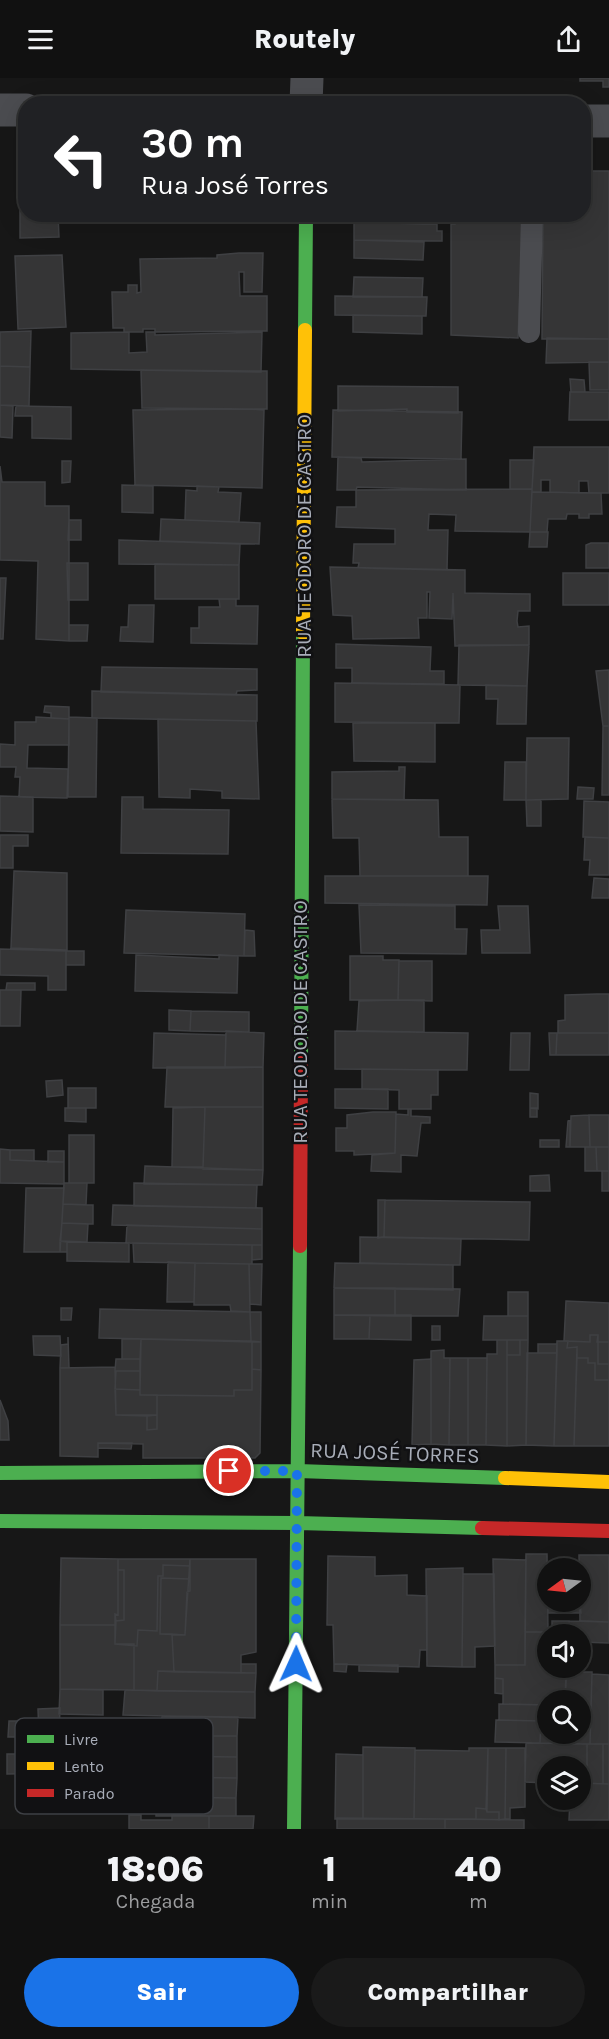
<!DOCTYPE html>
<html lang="pt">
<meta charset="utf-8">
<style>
body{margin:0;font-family:Karla,sans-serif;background:#1a1a1a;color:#f1f3f6;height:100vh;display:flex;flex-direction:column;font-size:22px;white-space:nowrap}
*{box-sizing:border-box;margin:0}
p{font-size:20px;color:#9c9d9f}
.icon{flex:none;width:33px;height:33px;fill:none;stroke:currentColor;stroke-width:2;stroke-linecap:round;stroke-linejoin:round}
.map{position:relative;height:1751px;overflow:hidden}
.drawer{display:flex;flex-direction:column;background:#111;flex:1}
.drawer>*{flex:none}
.hud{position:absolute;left:18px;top:18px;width:573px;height:126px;border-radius:24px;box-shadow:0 6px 24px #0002,0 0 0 2px #303131;background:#202124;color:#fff;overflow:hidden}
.needle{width:39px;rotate:255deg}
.fabs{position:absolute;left:537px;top:1480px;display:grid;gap:12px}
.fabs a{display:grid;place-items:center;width:54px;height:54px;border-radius:50%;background:#111;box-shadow:0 6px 24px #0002,0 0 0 2px #303131;font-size:30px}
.pin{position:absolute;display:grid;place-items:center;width:51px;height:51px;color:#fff;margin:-26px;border:3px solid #fff;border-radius:50%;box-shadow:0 2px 6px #0007}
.me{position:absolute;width:66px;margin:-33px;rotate:1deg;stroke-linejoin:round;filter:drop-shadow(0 0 4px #0008)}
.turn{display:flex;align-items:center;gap:21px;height:126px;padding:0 24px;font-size:27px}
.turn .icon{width:78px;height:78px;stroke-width:2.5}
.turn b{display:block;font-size:42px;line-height:51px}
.eta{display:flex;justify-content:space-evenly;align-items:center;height:102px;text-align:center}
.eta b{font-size:36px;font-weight:800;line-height:42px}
.action{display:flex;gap:12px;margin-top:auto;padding:12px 24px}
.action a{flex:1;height:69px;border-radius:36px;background:#1a73e8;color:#fff;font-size:24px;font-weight:800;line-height:69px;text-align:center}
.action a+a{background:#1a1a1a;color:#f1f3f6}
header{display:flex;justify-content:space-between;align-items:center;height:78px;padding:0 24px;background:#111;font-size:27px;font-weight:800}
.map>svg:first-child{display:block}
</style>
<header><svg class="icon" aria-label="menu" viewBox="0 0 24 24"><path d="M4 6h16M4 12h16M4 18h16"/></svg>Routely<svg class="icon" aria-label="share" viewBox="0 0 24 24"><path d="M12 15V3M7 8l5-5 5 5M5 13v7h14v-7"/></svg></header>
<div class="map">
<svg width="609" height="1751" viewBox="0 0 609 1751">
<rect width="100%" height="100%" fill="#171717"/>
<path fill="#353536" stroke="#3f4043" stroke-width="1.5" d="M580,0h29v9h-6v-6h-23z
M20,85h6v51h32l1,23 -39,1z
M584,93h25v168h-67l1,-125h41z
M354,136h69l-1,10 -68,-2z
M455,136h68l-5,124 -67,-3v-111h4z
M354,144l83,2v7h5v10l-88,-1z
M354,162l70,2 -1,18 -69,-2z
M239,175h24l-1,39h-18v-20h-5l1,24h27v35l-112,1v-3h-12v3h-19v-4h-11l-1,-36h16v-7h9v8l4,-1 -1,-33 77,-1v-3z
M62,177l4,72 -48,2 -3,-73z
M354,199l69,1 -1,19h-69z
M335,218l92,1 -1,19 -91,-1z
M353,237l69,1v18l-69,-2z
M31,253l-1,36 -30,-1v-34z
M129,254v21l18,-1 -1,-20h9v3l107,-3 -1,40 -190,-3v-36z
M547,260l62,1v23l-63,1z
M589,284h20v28h-19z
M0,288l30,1 -1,39 -29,-1z
M141,292l126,1v38l-125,-1z
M570,301l14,1 1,12h-14z
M338,308l120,1v26l-51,-1v-3l-69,2z
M570,314h39v28h-40z
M0,327l13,1 -1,32 -12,-1z
M16,328l55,1v32l-39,-1v-22h-17z
M249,331l15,1 -2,78 -127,-3 -2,-75z
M333,332l129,2 -1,47 -129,-2z
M534,369h75v46h-20l-1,-12h-9v12l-29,-1v-12h-9v12h-9z
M338,379l23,1 1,4 104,-3v31l-109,-3 -1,3h-19z
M510,382h24l-2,29h-22z
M62,383h9l-1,21 -8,1z
M0,388l2,16h43v24h24v135l-33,-2 2,-78 -38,-1z
M122,407l31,1v27l-31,-1z
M197,408l22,1 -1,5 23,1 -2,29 -54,-2 1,-30 11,1z
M532,411l-2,43 -75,-1 1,-16 -27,-1 -1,16h20l-1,40 -89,-2 1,-5h-6l1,-19h41v-15l-59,-2 1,-20h19v-17z
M532,414l69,1 1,21h-13v4h-10v-4h-12l-1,5h-18l-1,13h-17z
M161,441l99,4 -1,21 -99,-3z
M69,442h12v20h-13z
M530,454h18l-1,15h-18z
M119,462l121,4 -1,21 -120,-1z
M591,465h18v25h-23v-23z
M67,485h21v37h-20z
M155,486l84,1v34h-84z
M330,489l135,3v23l65,1v17h-12l-1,10 1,6 11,-1v19l-74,1 -2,-53 -1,26 -23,-1 1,-26h-3v26h-9l1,20 -66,1 -1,-23 -19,-1z
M563,495h46v32h-46z
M0,500h6l-3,61h-3z
M219,521h17v7h22l-1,38 -66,-1v-15h8v-21h21z
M129,527h25l-1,37 -33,-1 1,-14h7z
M69,547h19l-1,16h-18z
M336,566l95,3 -1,24h14v13l-92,-1v-15h-16z
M459,567h70l-2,41 -69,-1z
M102,589l155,2v21l-20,1 -1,4 -135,-3z
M609,592v56h-6l-7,-55z
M335,605l125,2 -1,38 -124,-1z
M486,607l41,1 -1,38h-29l1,-25h-12z
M92,613l165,4v26l-165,-3z
M45,628l24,1v12l-18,-1v-5l-7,-1z
M36,639l33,2v26h-41l-1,23 41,1 -1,29 -48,-1 1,-20h-5l1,-10h-16v-23l15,1v-23h21z
M69,639l28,1 -1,79h-28z
M158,641l98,2 3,78 -37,-1v-7l-32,-2v9l-31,-1z
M353,645h82v39l-81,-1z
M603,648h6v69h-7z
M527,660h42l-1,61 -42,1z
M505,684h21v38h-22z
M399,689h6l-1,33 -72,-1v-27l67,-1z
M578,709l16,1 -1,11h-16z
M0,718l33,1v35l-33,-1z
M122,719h21v12l86,1 -1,44 -107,-1z
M332,721l106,1 1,37h29v39h-108l-1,-38h-26z
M526,722h15v26h-14z
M584,723l25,1v36l-26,-1z
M0,757h28v11h-15v22h-13z
M585,759l24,1v37h-20l1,-15h-6z
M14,793l53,2v77l-56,-2z
M325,798h163l-1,29 -162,-2z
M594,800l15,1v19h-17z
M359,827l96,1v23h12l-1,25 -105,-1z
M498,828h30l2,47h-48l-1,-23h19z
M126,832l119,4 -1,42 -120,-3z
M245,852l9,1 1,25h-11z
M0,871l66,2v39h-18v-14l-48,-1z
M66,873h18v14h-18z
M136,877l83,4v-4l19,1 -1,37 -102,-2z
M350,878h33v4h16l-1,40h-48z
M399,883h33v40l-34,-1z
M7,905h28v7h-29z
M0,912h21l-1,36h-20z
M597,916h12v39h-51v-12l7,-1v-25z
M398,922h26v32l-67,-1 2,-30z
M169,932l22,1 -1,20 -21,-1z
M191,933l58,1v20l-59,-1z
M226,953l38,2 -1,34 -38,1z
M335,953l133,2 -1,37 -132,-1z
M154,955l72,2 -1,33h-72z
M511,955h19l-1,37h-19z
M549,955h8l-1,22h-6z
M557,955h52v22h-53z
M167,989h96v40h-98z
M362,991l76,1v25h-7v14h-32v-19l-37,-1z
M62,1002l1,15 -16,2 -1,-16z
M68,1010h28v20h-28z
M335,1011h53v20l-53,-1z
M530,1015l8,1v15l-8,-1z
M205,1029h58v63l-60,-1z
M205,1029l-2,60h-31l1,-59z
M65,1030h21v14l-21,-1z
M530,1030h7v9h-7z
M408,1031h3v7l19,1v6h-9l-4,33 -16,-1v17l-30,-1 1,-16 23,-2 1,-39 12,1z
M373,1034h23l-1,41 -41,2v-4h-18v-23h11v-13z
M589,1037h20v32h-19z
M589,1037l1,32h-20l1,-31z
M570,1042v27h-4l2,-26z
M69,1057h25v48h-25z
M540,1062h19v7h-19z
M585,1069h11l1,24h-12z
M596,1069h13v24h-12z
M0,1071l10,1v10l54,2v22l-64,-1z
M10,1072h24v11l-24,-1z
M48,1073h16v11h-16z
M145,1088l118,4 -1,15 -118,-1z
M602,1093h7v20h-7z
M549,1097l1,16h-20v-15z
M64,1105h23l-1,22 -23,-1z
M134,1105l123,2 -1,23 -122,-2z
M26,1110h38l-4,64h-36z
M378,1122h7l-1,37 -6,1z
M385,1122l145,2 -1,38 -145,-3z
M63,1126l30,1v19l-31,-1z
M113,1127l149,3v21l-150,-4z
M62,1145l26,1 -1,18 -27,-1z
M127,1147l135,4v16l-136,-2z
M360,1159l101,2 -1,26 -100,-2z
M60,1163l7,1v10h-7z
M67,1164l62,1v19l-62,-1z
M133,1165l119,2v19l-118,-2z
M252,1167h10v14l-10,1z
M168,1184l27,1 -1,39h-27z
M195,1185l54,1 1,48 -19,-1 -1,-6h-36z
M335,1185l118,2v25l-119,-2z
M249,1186h13l-1,41 -11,-1z
M334,1210h61v28l-61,-1z
M395,1210l65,1 -2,27h-63z
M508,1214h20v24h-20z
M566,1223l43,2v39h-12l1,-7h-8v7l-26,-1z
M61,1230h11l-1,12h-10z
M100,1231l150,3 1,29 -152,-3z
M250,1234h11v30l-10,-1z
M334,1237h36l-1,24h-35z
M370,1237h41v25l-42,-1z
M484,1238h44v24h-45z
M432,1248h8v14h-8z
M590,1257h8v29h11v16h-14v-17h-7v-5h-11v-11l-10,1 1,-7 22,1z
M33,1258h27l1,20 -27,-1z
M68,1259l1,31h-9l1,-23 7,-1z
M122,1261h19l-1,20h-18z
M141,1261l111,3v48h-18v6l-94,-1z
M497,1262h10v106l-21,-1 1,-87v-4h10z
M507,1262h13v15h-13z
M520,1262h8l-2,105 -19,1v-91h13z
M557,1263h11l-1,7 10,-1 -3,99h-20z
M252,1264h9v28l-9,-1z
M598,1264h11v22h-11z
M538,1266h19v9h-19z
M444,1272v8h6l-1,87 -18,-1v-93z
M527,1275h30l-3,93 -28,-1z
M450,1280h18v87h-19z
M468,1280h19l-1,87h-18z
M577,1280h11v5h7v17h14v66h-35z
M116,1281h24v12h-25z
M431,1281v85l-19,1 2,-85z
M115,1289l1,48 31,1v14l10,-1v-34l77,1v-6h18v-21l9,1 -1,83 -5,5h-112v-14l-45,-1v14l-38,-1v-88z
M116,1293h24v19l-25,-1z
M115,1311l25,1v5h17v20h-41z
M0,1322l8,21 1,19h-9z
M157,1337v14l-10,1v-14z
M98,1365h34l-1,6 -33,-1z
M526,1476h21l1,78h-23z
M579,1477h30v67l-29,-1z
M328,1478l47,1v19l32,-1v20l20,1v54h-7l-1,17 -85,-3 -1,-39h-6z
M61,1480l57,1v56l-3,-1v11h-55z
M118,1481h72v7l-27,-1v11h-5l-1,55 -19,-1 -1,16 -22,-2 1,-23 8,-1v-50h-6z
M190,1481h66v93l-15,3v18l-67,-1 -2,-38 13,1z
M493,1481l33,1 -1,105h-30z
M163,1487l27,1v13l-29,-1 -1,56h12l2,38 -16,-1 -1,20 -23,-1v-44h3l1,-16 19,1 1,-55h5z
M463,1490l-1,99 -35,-1 -1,-97z
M118,1492h6v50l-8,1 -1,-7 3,1z
M463,1496h31l1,72 -20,1v20h-13z
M161,1500l29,1v12l-3,1 -2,43 -25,-1z
M548,1524h32l1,11h-33z
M552,1543h17v14h-17z
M569,1543l40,1v21l-29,-1v-7h-11z
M60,1547h55v19h19v46l-74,-1z
M525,1554h23v36h19l-2,33h-17v4l-45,-1v-25l-8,-1v-13h30z
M241,1586h15v9h-15z
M334,1586h13l-1,8 -12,-1z
M359,1587h39v7l-39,-1z
M158,1593l98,2 -1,19 -98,-1z
M566,1594h26l-2,72h-19v-10h9v-33h-15z
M592,1596l17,1v69h-19z
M495,1600l8,1v15l-8,-1z
M60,1611l43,1v25l-44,-1z
M125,1612l130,2v26l-132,-3z
M499,1626l49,1v29h23v10l-31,-1 1,-22 -42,-1z
M60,1630l-1,29h-20l-1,-28z
M162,1638l76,1 -1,19h-76z
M496,1642l45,1 -1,22 -45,-1z
M9,1643h21v16h-22z
M161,1658h76v21l-76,-1z
M526,1665l61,1v39h-7v-16h-32v16l-23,-1z
M587,1666h16v40l-16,-1z
M603,1666h6v40h-6z
M363,1669l52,1 -1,71h-51z
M469,1670h19l-2,61 -10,-1v11h-62l1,-69 54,1z
M488,1670h18l-1,71 -6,1v-8h-12z
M506,1670h19v59l-15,1v11h-5z
M7,1676h15l1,5 36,-1 1,15 -53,1z
M336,1676l27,1v64h-28z
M161,1678l76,1v21l-80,-1v-18h4z
M159,1699l78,1 -1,20 -77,-1z
M580,1705l29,1v36h-40l1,-20h10z
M156,1719l80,1v18h-80z
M476,1730l10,1 1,3h12v8l-23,-1z
M129,1737h12v5h31v-5l37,1v13h-80z
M209,1738h45l-1,13h-44z
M337,1740l108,1v10h-108z
M445,1741l79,1v9h-79z"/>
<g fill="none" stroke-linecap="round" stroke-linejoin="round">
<path stroke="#4b4c50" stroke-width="22" d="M529,254l3,-118"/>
<path stroke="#4b4c50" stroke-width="33" d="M306,26l1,-26
M0,32h26
M584,43h25"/>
<path stroke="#4caf50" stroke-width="14" d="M305,252l1,-116
M301,984l2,-429
M0,1395l298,-2 207,7
M0,1443l298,2 184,5
M294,1751l6,-583"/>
<path stroke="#ffc107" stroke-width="14" d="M303,555l2,-303
M505,1400l104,4"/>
<path stroke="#c62828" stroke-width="14" d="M300,1168l1,-184
M482,1450l127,3"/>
</g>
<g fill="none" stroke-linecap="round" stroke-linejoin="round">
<path stroke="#1a73e8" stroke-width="10" stroke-dasharray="0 18" d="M229,1393h68l-1,193"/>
</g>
<g text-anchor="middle" stroke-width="5" stroke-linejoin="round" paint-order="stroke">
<g font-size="21" fill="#a8adb8" stroke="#111113">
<text transform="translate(304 458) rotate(-90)" y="7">RUA TEODORO DE CASTRO</text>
<text transform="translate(300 944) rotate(-90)" y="7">RUA TEODORO DE CASTRO</text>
<text transform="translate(395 1375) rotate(2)" y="7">RUA JOSÉ TORRES</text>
</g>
</g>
<rect x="15" y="1640" width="198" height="96" rx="9" fill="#111113" stroke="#3e4045" stroke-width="1.5"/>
<rect x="27" y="1657" width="27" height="8" fill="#4caf50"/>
<rect x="27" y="1684" width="27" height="8" fill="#ffc107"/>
<rect x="27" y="1711" width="27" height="8" fill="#c62828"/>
<g font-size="16" fill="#a8adb8">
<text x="64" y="1667">Livre</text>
<text x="64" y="1694">Lento</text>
<text x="64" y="1721">Parado</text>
</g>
</svg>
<div class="fabs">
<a><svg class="needle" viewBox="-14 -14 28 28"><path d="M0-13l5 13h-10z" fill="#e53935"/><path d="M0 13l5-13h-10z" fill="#9c9d9f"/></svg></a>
<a><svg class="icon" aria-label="sound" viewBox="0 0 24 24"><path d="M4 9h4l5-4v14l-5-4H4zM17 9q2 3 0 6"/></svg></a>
<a><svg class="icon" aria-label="search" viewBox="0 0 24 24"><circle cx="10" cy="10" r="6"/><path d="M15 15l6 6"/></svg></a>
<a><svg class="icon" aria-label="layers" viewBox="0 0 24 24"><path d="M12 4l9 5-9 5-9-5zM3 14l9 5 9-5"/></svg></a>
</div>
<div class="pin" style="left:229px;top:1393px;background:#d93025"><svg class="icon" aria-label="arrive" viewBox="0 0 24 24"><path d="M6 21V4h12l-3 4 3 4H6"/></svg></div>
<svg class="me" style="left:296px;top:1586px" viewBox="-20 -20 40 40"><path d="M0-17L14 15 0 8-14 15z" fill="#1a73e8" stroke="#fff" stroke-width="4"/></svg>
<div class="hud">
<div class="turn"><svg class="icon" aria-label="left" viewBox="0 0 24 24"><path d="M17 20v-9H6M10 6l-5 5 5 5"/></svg><div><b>30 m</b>Rua José Torres</div></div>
</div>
</div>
<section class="drawer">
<div class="eta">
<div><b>18:06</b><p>Chegada</p></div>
<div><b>1</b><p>min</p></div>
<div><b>40</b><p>m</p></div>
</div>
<div class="action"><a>Sair</a><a>Compartilhar</a></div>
</section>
